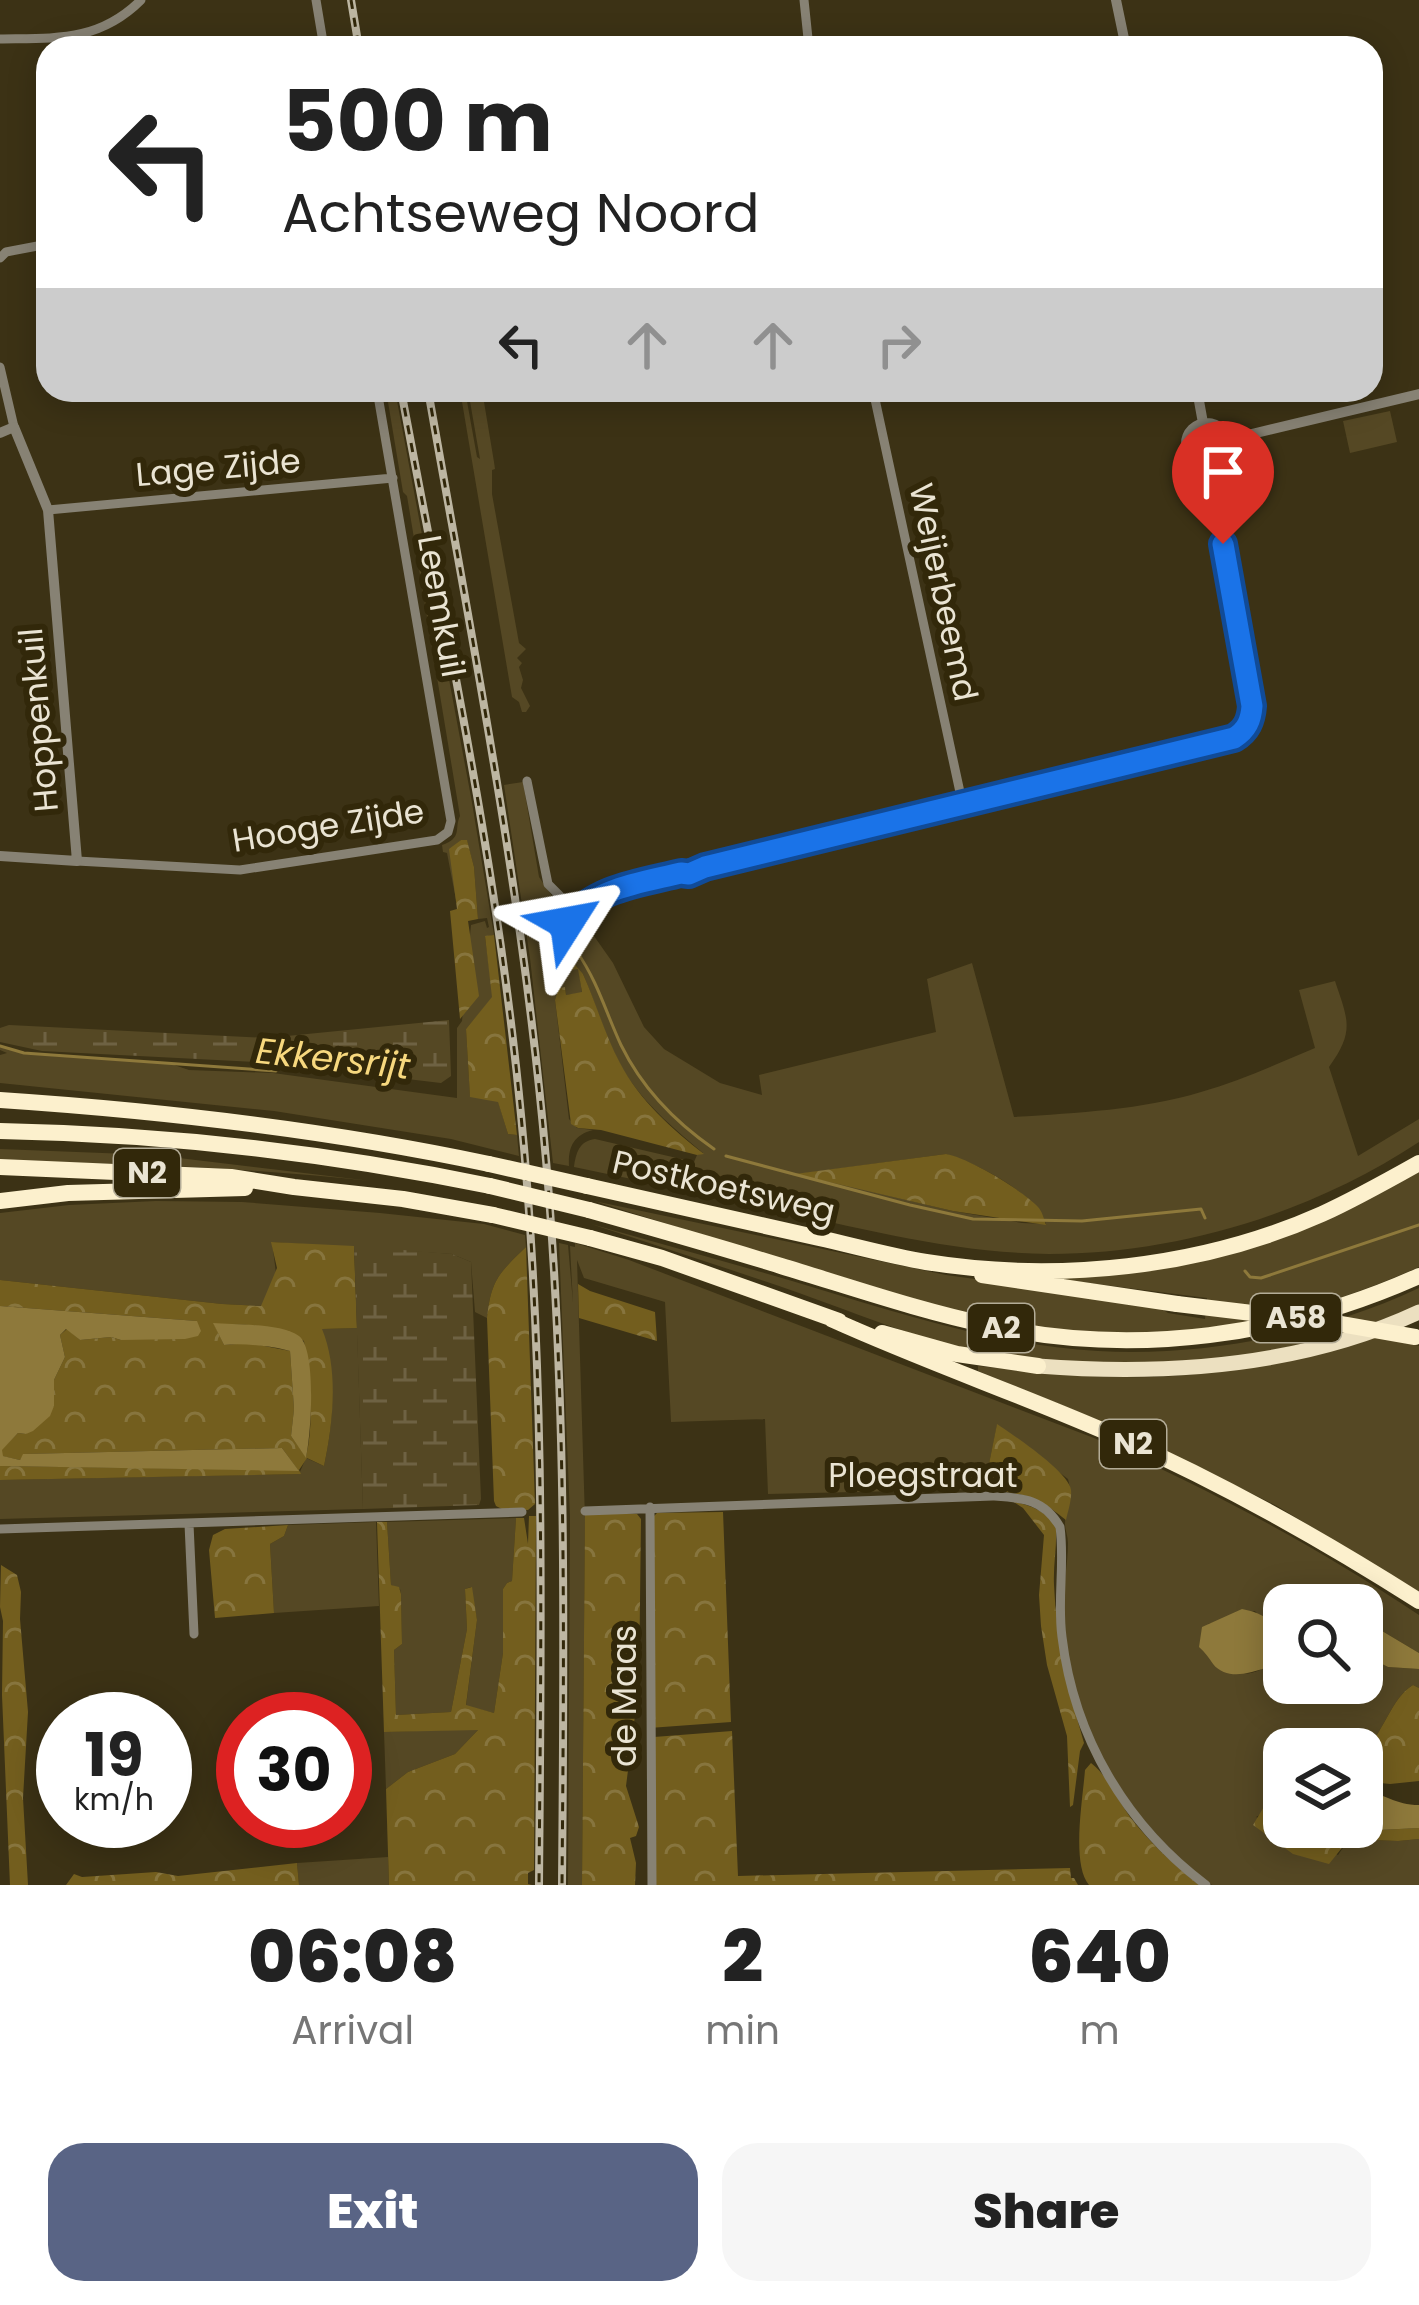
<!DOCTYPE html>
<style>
body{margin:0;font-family:Poppins,sans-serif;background:#f6f6f6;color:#222;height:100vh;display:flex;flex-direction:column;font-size:45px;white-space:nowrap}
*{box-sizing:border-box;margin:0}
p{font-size:39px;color:#767676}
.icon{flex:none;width:66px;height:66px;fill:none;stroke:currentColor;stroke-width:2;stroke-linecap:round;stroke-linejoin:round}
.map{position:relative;height:1885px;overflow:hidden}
.sheet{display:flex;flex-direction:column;background:#fff;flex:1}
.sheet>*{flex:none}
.banner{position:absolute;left:36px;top:36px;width:1347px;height:366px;border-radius:36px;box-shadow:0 6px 30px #0003;background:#fff;color:#222;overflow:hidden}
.tools{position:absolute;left:1263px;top:1584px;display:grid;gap:24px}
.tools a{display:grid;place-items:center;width:120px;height:120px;border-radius:24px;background:#fff;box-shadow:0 6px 30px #0003;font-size:60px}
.speed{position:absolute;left:36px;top:1692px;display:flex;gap:24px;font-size:60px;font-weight:700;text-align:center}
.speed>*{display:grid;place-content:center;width:156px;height:156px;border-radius:50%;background:#fff;box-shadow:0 6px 30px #0003;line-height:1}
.speed small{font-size:30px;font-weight:400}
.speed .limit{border:18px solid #d22;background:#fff;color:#111}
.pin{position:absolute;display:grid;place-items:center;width:102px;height:102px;color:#fff;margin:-123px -51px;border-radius:50% 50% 50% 0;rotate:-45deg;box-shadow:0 0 12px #0007}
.pin .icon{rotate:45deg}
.me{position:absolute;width:132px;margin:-66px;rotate:56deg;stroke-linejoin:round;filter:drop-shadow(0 0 9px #0008)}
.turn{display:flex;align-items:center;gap:42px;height:252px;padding:0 48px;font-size:54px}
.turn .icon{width:156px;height:156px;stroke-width:2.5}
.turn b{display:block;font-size:84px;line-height:102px}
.lanes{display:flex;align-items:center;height:114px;padding:0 48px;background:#0003;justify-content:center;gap:60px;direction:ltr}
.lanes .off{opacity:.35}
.eta{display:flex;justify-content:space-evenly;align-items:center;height:204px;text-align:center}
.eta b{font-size:72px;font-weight:800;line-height:84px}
.button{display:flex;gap:24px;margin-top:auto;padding:24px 48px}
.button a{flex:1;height:138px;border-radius:36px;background:#596485;color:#fff;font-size:48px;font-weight:800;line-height:138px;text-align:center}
.button a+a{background:#f6f6f6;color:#222}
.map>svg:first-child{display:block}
</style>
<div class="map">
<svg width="1419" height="1885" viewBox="0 0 1419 1885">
<defs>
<pattern id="forest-crowns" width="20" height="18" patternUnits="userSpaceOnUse" patternTransform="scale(3)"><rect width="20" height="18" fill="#735e1e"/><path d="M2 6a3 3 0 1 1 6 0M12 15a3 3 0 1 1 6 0" fill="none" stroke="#87753e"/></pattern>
<pattern id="wetland-marsh" width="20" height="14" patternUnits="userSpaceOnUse" patternTransform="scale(3)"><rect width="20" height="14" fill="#554824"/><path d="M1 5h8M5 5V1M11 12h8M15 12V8" fill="none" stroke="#6e6243"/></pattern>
</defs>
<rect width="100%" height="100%" fill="#3c3215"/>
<path fill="#554824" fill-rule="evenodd" d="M386,390h9l76,407 23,138 -9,2 8,60 -27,32 4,67 28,5 10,33 9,1 2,21 -68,-17 -177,-28 -274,-28v-28l7,-2 -7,-3v-4l24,8 147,10 18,6 84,3 184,25v-70l5,-7 9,-96 14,-4 2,7 2,-1 -2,-9 -9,1 -4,-52 -7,-26 -6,-1 -11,10 8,60 -11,-57 -4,-1 -1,-7c21,-7 12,-17 18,-29l-53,-320 -4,-4z
M460,390h5l12,67 3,2 -12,-69h14l12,72 1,7 -3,1v24l27,149 7,6 -9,9 5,5 -3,4 4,13 -2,8 9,18 -4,6h-4l-3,-10 -7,-5z
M1390,411l7,31 -47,11 -7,-32z
M523,782l16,95 22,32 6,20 6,6 9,-16 31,44 31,64 20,22 56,34 42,12 -3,-20 177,-43 -9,-53 45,-16 42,154c61,-4 128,-7 187,-25 39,-11 76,-28 114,-44l-16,-58 36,-9c13,39 20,50 -6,86l29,89 61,-37v23c-108,71 -240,112 -370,112 -94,-1 -188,-25 -279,-46 -65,-15 -130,-27 -196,-41 2,-14 5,-26 21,-28l99,23 3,-7 6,-2c-26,-22 -54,-45 -74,-74 -21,-31 -31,-70 -46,-105l-4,-3 3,22 -16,2 -1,-7 -3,-1 -7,13 14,119 8,9 16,2c-20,5 -25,18 -24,36l-16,-3 -23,-205 -26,-173zM946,1154c32,10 88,38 100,70l-24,-1 -69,-12 -154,-37z
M0,1149l154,6 217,26c-124,-13 -247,-19 -371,-19z
M1419,1171v96c-100,45 -210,71 -320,67 -92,-4 -181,-33 -268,-60 -79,-24 -158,-48 -237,-73l352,74 208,29 14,9 37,6 2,-21 -142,-18 -5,-4 131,-15z
M156,1201l86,1 138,11 104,11 41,11 1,12c-27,26 -35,33 -39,71l-12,-6 -4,-50 -19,-8 -180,-12 4,31 -14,33 -40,-2 -222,-24v-67l69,-8z
M591,1224c74,21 148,41 221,63 93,28 187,59 286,64 107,6 223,-17 321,-63v17c-135,58 -284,72 -429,48 -66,-11 -129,-38 -191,-60 -69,-24 -138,-46 -208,-69z
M559,1243l9,2 5,58 -3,-57 5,1v-4l54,17 465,178c113,50 222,108 325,177v38l-57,-34v-14h-78v78h78v-29l26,13 31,2v19l-6,-3c-22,13 -29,48 -51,69v-5h-78v53l-28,15 82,38 11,-16 49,2 21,-2v46h-207c-87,-65 -147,-168 -149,-277 0,-22 5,-44 5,-65 0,-7 -3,-13 -3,-19 0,-17 8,-28 3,-45l-71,-54 -13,64 -216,5 -3,-75 -94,3 -6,-120 -81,-24 -7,-18 8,259 -3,366h-14l2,-368zM1255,1611l25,38c-17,29 -39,30 -67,15l-3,-9 -2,-31z
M357,1328l6,181 -363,10v-39l299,-6 7,-16 18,8c10,-48 13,-90 -3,-137z
M1378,1335l41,11v246l-142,-86 -154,-76 -145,-59v-5c75,7 150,17 225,7 58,-8 117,-25 175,-38z
M516,1518l-4,63 -5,2 -4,6v64l-9,60 -28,-7 11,-86 -6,-33 -6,2 2,40 -16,83 -55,3 -2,-65 8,-6 -1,-50 -1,-5 -9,-4 -4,-63z
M376,1522l3,84 -105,7 -4,-69 14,-8 4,-11z
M479,1729l-24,25 -47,18 -22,17 -2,-57z
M388,1857l1,28h-90l-2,-22z"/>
<path fill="url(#forest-crowns)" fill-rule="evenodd" d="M461,840h6l7,27 4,52 -10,2 11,75 -19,23 -10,-108 7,-2 -8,-60z
M494,935l23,200 -9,-1 -10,-32 -28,-5 -4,-68 26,-32 -7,-61z
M549,935l34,39c13,29 22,61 37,89 19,37 52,66 84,91l-7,1 -96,-25 -23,-2 -7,-4 -16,-124 4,-12 6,-1 1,8 16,-3 -4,-23 -15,2v7l-10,2z
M946,1154c23,4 76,36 92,53 4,4 6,12 8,18l-93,-14 -158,-37z
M271,1242l83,4 3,82 -35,1c17,41 11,95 2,137l-17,-8 -8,12 2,4 -301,6v-14l298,4 -16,-22 -258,6 -4,6 -18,-4 -1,-6 17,-17 8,1 28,-28v-26l11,-23 -5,-22 7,-6 13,11 31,-3 10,3 76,-19 -197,-15v-26l222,24 39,2 16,-38zM214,1324c29,1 66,-1 90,17 5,38 11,78 2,116l-15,-21 3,-27 -4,-58 -41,-8 -25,2z
M526,1247l9,257 -7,6 -22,1 -10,-5 -2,-5 -7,-183c4,-38 12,-45 39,-71z
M578,1284l12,7 65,21 2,29 -78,-23z
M997,1424c16,11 72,48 74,66 1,9 -3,21 -5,30 -32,-26 -42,-26 -82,-31z
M1012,1501c19,5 34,9 44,27 1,19 -3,38 -2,57 2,54 15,106 30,158l-4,8 -7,54 -3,2 -3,-71 -20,-71 -6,-39 -2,-31 5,-60 -21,-27z
M585,1512l52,2 4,5 -2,165 -13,102 13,41 -3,9 -6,2 6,25 -1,22h-53z
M723,1512l8,210 -82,6 5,-212 3,-3z
M529,1516h7l-2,354 -6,3v11l4,1h-143l-3,-96 22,-17 47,-18 23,-24 -94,2 -7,-210h10l4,63 8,2 2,7 1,50 -8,6 2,65 55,-3 16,-83 -2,-40 7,-2 5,33 -11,85 28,8 9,-60v-64l4,-6 5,-2 4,-63h8l4,26z
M288,1525l-4,11 -14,8 4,69 -59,5 -6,-68 4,-15 12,-6z
M1,1565l16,10 4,17 -1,27 8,93 -5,86 5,87h-18l-8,-190 1,-74 -3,-14z
M1413,1685l6,3v93l-29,3 -28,-3v-27c22,-21 29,-56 51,-69z
M732,1731l6,145 332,-8 1,10h3l4,7h-424v-148z
M1091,1763c17,13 26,36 39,54 20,26 44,48 69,68h-110c-18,-21 -6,-87 -4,-115z
M1284,1802v25h65l10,4 60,-3v11l-21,2 -49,-2 -20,25 -36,-10 -40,-29 12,-20 14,1z
M297,1863l2,22h-233l8,-11 8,3 74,-5 22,4z"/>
<path fill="url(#wetland-marsh)" d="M449,1020l2,56 -10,7 -167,-20 -232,-12 -42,-9v-14l9,-3 258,13z
M354,1246l98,8 19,8 10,237 -2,6 -116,4z"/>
<path fill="#8e793b" d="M0,1306l197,15 4,10 -3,5 -13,3 -64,1 -10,-3 -31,3 -14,-11 -6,6 5,22 -11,23v26l-4,10 -17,15 -7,3 -8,-1 -16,17 1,6 17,4 3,-6 259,-6 17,23 -299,-5z
M213,1323c22,2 68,0 86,13 18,14 12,99 7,122l-15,-22 3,-27 -4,-58c-18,-5 -47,-8 -66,-6z
M1242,1609c16,3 27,9 38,20v20l-15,19c-17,6 -39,12 -52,-4 -4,-6 -8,-12 -14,-17l3,-20z
M1362,1619l57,34v16l-31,-2 -26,-13z
M1362,1790c24,4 33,15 57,15v23l-60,3 -10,-4h13z"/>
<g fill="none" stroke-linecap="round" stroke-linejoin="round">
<path stroke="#8e793b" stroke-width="3" d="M577,952c21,30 29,61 44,93 21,43 54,77 93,104
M0,1046l24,7 252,18
M726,1156l184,49 63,14 109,2 119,-12 4,9
M1245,1271l5,6 11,1 158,-53"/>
<path stroke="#878274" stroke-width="9" d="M316,0l8,48
M804,0l5,48
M0,39c55,-1 99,3 141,-39
M0,258l6,-6 42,-8
M0,367l14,60
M873,390l90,416
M48,510l345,-32
M527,781l21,103 28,28
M77,861l163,9 197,-30 11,-8 3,-11 -74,-431
M681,873l4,-8 9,-4 11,6
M567,923c27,-35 73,-40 114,-50l8,1 16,-7 516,-124c20,-8 30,-15 31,-37l-43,-240
M650,1507l2,378
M585,1511l408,-15c30,2 51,3 67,31 5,36 -3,73 2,110 12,100 64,188 144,248
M189,1524l5,110
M0,1529l522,-17"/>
<path stroke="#878274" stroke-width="10" d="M1116,0l10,48
M1197,390l6,33
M1186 444a21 21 0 1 1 42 0a21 21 0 1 1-42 0Z
M0,433l14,-6 34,83 29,351 -77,-5
M1227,440l192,-46"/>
<path stroke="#ece0c0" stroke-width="15" d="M1038,1366c129,10 263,1 381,-54"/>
<path stroke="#fcf0cd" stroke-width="16" d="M0,1100c165,11 328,30 489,64
M0,1131c166,3 328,22 490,55
M0,1167l231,10 63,10 109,12 90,16
M587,1186c77,17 154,35 232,52 36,8 71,18 107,24 131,21 275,6 396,-48 33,-15 65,-33 97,-51
M0,1201l68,-8 177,-5
M589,1210c64,18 128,36 192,56 70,21 139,45 211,60 144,31 293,10 427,-50
M590,1238l72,20 177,63
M982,1275l195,29
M831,1319c95,43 194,77 289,119 104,46 203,102 299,163
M882,1333l75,21 81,12"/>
<g stroke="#bdb6a2" stroke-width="8">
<path id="rail" d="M351,0l8,48
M401,390c45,241 97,480 120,725 25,256 20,513 18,770
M428,390c45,256 96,511 118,770 21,242 18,483 16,725"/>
</g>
<use href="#rail" stroke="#32280a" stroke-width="3" stroke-dasharray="9" stroke-linecap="butt"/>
<path stroke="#fcf0cd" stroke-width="16" d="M489,1164l98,22
M490,1186l99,24
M493,1215l97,23
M1177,1304l158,19 80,14"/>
</g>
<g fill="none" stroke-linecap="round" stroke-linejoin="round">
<g stroke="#114b97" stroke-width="30">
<path id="route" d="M567,923c27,-35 73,-40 114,-50l8,1 16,-7 529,-129c13,-8 17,-18 18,-32l-29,-162"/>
</g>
<use href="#route" stroke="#1a73e8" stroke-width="21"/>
</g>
<g text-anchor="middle" stroke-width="12" stroke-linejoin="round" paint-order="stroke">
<g fill="#32280a" stroke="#b3ac97" stroke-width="3">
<rect x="114" y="1149" width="66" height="48" rx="9"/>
<rect x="1251" y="1294" width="90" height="48" rx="9"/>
<rect x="968" y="1304" width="66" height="48" rx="9"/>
<rect x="1100" y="1420" width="66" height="48" rx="9"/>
</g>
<g font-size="30" font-weight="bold" fill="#eae4d3">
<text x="147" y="1183">N2</text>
<text x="1296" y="1328">A58</text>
<text x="1001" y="1338">A2</text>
<text x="1133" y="1454">N2</text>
</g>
<g font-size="33" fill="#eae4d3" stroke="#32280a">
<text transform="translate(218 467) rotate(-5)" y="12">Lage Zijde</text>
<text transform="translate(944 592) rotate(78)" y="12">Weijerbeemd</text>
<text transform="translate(442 606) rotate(80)" y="12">Leemkuil</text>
<text transform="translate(38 720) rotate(-95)" y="12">Hoppenkuil</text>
<text transform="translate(328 825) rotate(-9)" y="12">Hooge Zijde</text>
<text transform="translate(724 1186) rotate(13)" y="12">Postkoetsweg</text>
<text x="923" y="1487">Ploegstraat</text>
<text transform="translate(624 1696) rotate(-90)" y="12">de Maas</text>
</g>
<g font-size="36" font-style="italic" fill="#f7d87e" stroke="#32280a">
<text transform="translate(333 1058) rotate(6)" y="13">Ekkersrijt</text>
</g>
</g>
</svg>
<div class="tools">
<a><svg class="icon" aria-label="search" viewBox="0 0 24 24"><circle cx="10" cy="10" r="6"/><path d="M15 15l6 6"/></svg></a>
<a><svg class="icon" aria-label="layers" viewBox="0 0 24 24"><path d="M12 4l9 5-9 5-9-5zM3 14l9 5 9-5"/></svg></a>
</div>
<div class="speed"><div>19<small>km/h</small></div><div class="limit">30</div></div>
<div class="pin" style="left:1223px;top:544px;background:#d93025"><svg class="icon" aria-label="arrive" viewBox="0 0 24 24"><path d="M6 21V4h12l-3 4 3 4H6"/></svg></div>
<svg class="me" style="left:567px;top:923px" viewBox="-20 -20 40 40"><path d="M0-17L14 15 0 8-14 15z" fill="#1a73e8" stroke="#fff" stroke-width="4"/></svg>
<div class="banner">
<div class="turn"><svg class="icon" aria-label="left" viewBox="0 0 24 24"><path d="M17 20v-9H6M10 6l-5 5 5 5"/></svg><div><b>500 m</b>Achtseweg Noord</div></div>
<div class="lanes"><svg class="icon" aria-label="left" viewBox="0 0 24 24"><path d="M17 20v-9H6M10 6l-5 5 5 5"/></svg><svg class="icon off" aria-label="ahead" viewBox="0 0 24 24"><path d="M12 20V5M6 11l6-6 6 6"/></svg><svg class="icon off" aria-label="ahead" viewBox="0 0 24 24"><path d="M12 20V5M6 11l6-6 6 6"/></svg><svg class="icon off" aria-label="right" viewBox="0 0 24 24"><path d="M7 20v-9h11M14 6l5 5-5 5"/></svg></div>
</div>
</div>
<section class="sheet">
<div class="eta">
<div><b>06:08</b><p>Arrival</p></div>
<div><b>2</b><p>min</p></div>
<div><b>640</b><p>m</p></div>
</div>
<div class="button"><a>Exit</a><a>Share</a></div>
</section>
